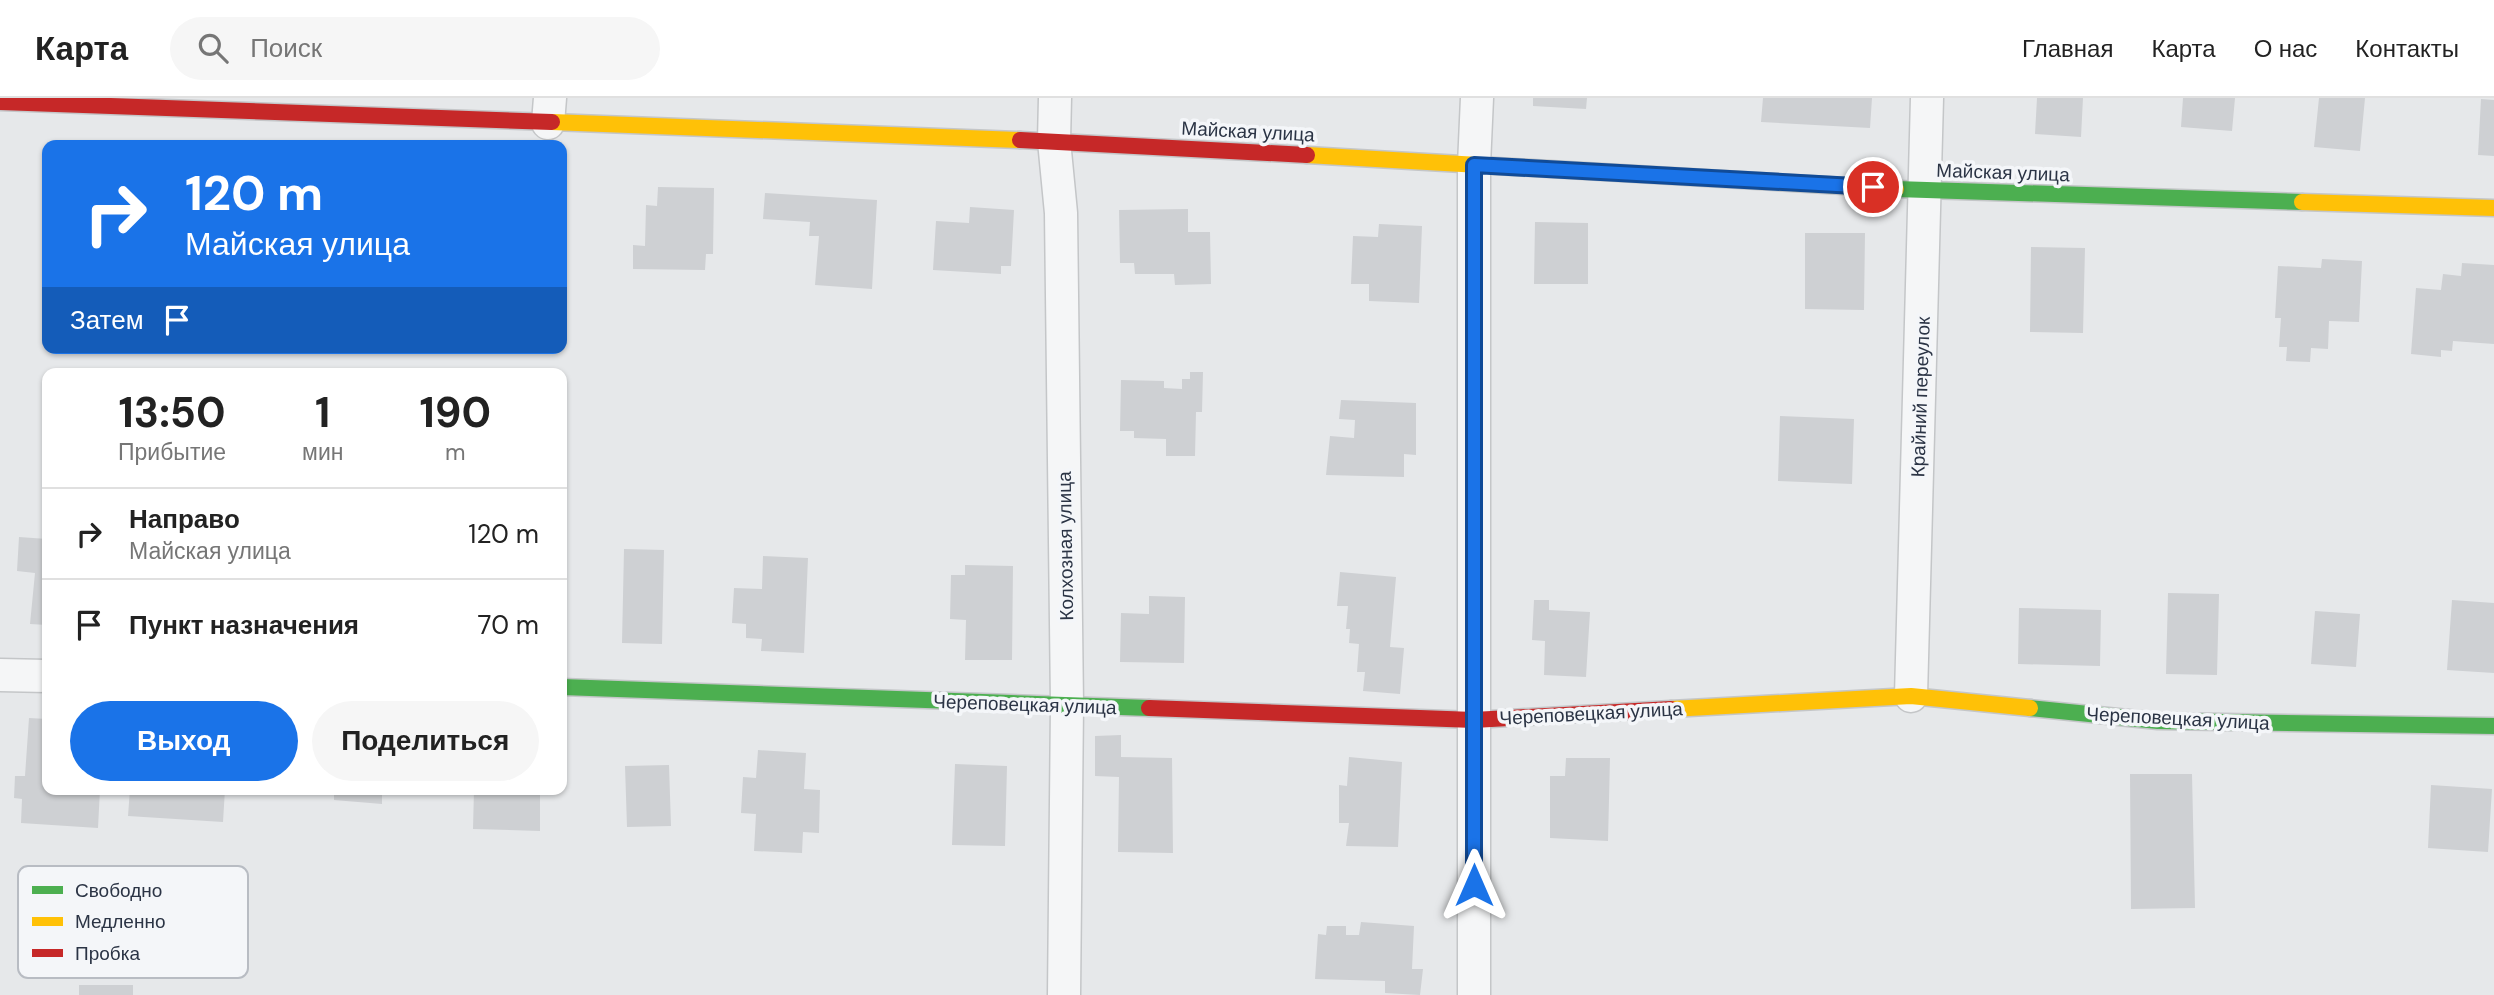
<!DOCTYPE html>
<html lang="ru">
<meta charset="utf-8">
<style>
body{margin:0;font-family:"DM Sans",sans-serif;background:#f6f6f6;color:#222;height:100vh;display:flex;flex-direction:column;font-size:26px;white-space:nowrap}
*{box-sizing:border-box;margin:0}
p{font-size:23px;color:#767676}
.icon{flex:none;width:38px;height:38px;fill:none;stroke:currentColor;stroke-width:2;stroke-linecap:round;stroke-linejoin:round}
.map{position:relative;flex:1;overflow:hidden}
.sheet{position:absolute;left:42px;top:270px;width:525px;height:427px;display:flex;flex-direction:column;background:#fff;border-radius:14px;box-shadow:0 2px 5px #0004}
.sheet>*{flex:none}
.hud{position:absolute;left:42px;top:42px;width:525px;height:214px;border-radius:14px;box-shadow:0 2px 5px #0004;background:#1a73e8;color:#fff;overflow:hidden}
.pin{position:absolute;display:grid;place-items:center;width:60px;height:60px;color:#fff;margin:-30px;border:4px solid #fff;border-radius:50%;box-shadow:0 2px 7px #0007}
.me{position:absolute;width:77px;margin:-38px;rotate:0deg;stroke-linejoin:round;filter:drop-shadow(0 0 5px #0008)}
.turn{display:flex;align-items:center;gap:24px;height:147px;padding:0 28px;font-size:32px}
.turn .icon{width:91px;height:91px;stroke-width:2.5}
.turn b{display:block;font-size:49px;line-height:60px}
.then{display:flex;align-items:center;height:66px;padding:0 28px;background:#0003;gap:14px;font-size:26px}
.eta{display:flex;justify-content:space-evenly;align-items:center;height:119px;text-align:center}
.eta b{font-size:42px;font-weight:700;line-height:49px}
.primary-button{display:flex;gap:14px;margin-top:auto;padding:14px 28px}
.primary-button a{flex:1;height:80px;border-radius:42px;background:#1a73e8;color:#fff;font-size:28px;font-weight:700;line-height:80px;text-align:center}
.primary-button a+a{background:#f6f6f6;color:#222}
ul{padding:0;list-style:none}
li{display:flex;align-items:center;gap:21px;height:91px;padding:0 28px;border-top:2px solid #e0e0e0}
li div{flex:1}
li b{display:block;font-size:26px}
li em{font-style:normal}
header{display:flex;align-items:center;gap:42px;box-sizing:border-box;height:98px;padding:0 35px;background:#fff;border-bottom:2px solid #e0e0e0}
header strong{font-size:33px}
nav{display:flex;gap:38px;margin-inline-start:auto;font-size:24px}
.search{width:490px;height:63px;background:#f6f6f6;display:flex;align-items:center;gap:18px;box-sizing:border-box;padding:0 24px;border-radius:38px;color:#767676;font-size:26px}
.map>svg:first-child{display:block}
</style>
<header>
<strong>Карта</strong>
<div class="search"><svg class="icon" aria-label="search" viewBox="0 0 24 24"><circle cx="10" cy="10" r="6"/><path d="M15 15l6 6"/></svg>Поиск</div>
<nav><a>Главная</a><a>Карта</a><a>О нас</a><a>Контакты</a></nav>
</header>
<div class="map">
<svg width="2494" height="897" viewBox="0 0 2494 897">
<rect width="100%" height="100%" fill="#e6e8ea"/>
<path fill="#ced0d3" d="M1533,0h54l-1,11 -53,-3z
M1763,0h109l-2,30 -109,-6z
M2037,0h46l-2,39 -46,-3z
M2183,0h52l-3,33 -51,-4z
M2319,0h46l-5,53 -46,-4z
M2481,1l13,1v56l-16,-1z
M237,43l43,2v2h-43z
M658,89l56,1 -1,66h-7l-1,16 -72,-1v-24l12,1 1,-41 11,1z
M765,95l112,7 -5,89 -57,-4 4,-49h-10l1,-14 -47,-3z
M970,109l44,3 -3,56h-10v8l-68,-4 3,-49 33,2z
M1188,111v23h22l1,52 -36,1 -1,-11h-39l-1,-11h-14l-1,-53z
M1535,124l53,1v61h-54z
M1379,126l43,2 -3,77 -50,-2v-17h-18l2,-48 25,1z
M1805,135h60l-1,77 -59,-1z
M2031,149l54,1 -2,85 -53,-1z
M2322,161l40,2 -3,61 -30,-1 -1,28 -17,-1 -1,14 -24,-1 1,-14h-8l2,-29h-6l3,-52 43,2z
M2462,165l32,2v79l-41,-3 -1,10 -11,-1v7l-30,-3 5,-66 25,2 2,-16 18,2z
M1190,274h13l-1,40h-6l-1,44h-29v-17l-32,-1v-7h-14l1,-51 43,1v7l18,1v-10h8z
M1341,302l75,3v52l-12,-1v23l-78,-2 4,-39 24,2 1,-18 -16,-1z
M1780,318l74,3 -2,65 -74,-3z
M19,439l28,2v86l-17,-1 5,-51 -18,-2z
M624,451l40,1 -2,94 -40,-1z
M763,458l45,2 -4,95 -43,-2 1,-12 -16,-1v-14l-14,-1 2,-35 28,1z
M965,467l48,1 -1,94h-47l1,-40 -16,-1 1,-44h14z
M1340,474l56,5 -6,70 14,1 -4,46 -37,-3 2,-19h-8l2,-28 -10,-1 1,-14h-4l2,-23h-11z
M2168,495l51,1 -2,81 -51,-1z
M1149,498l36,1 -1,66 -64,-1 1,-49 28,1z
M1534,502h15v10l41,2 -4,65 -42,-2 1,-34 -13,-1z
M2452,502l42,3v70l-47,-3z
M2019,510l82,2 -1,56 -82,-2z
M2315,513l45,3 -4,53 -45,-3z
M29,620l18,1v70h53l-2,39 -77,-5 1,-24 -8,-1 1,-22h10z
M1121,637v22l51,1 1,95 -55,-1 1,-75 -24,-1v-40z
M758,652l48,3 -2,36 16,1 -1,43 -16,-1 -1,21 -48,-2 2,-37 -15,-1 2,-36 13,1z
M1349,659l53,5 -4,85 -52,-1 3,-23h-10v-38l8,1z
M1566,660h44l-2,83 -58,-3v-62h15z
M955,666l52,2 -2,80 -53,-1z
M669,667l2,61 -44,1 -2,-61z
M2130,676h62l3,134 -64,1z
M2431,687l61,4 -4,63 -60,-4z
M130,691h95l-2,33 -95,-6z
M334,691h48v15l-48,-4z
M474,691h66v42l-67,-2z
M1361,824l53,4 -2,43h11l-3,26 -35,-2v-12l-70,-2 3,-45 8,1 1,-9h19v9h13z
M79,887h54v10h-54z"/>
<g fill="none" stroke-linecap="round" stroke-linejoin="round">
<g stroke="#c4c6c8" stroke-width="35">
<path id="street" d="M1055,0l-1,43 7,72 6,492 -3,290
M548,25l2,-25
M0,577l47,1
M1911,598l16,-598
M1474,897v-830l3,-67"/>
</g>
<g stroke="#c4c6c8" stroke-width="19">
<path id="fast" d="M1896,91l406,13
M562,589l587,21
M2030,610l128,13 336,5"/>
</g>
<g stroke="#c4c6c8" stroke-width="19">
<path id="slow" d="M552,24l468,18
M1307,57l589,34
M2302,104l192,6
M1671,611l240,-13 119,12"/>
</g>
<g stroke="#c4c6c8" stroke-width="19">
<path id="jam" d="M0,4l552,20
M1020,42l287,15
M1149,610l325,12 197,-11"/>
</g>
<use href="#street" stroke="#f5f6f7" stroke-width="32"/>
<use href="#fast" stroke="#4caf50" stroke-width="16"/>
<use href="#slow" stroke="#ffc107" stroke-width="16"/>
<use href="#jam" stroke="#c62828" stroke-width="16"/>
</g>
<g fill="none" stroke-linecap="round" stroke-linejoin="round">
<g stroke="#114b97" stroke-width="18">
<path id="route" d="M1474,787v-720l399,22"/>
</g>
<use href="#route" stroke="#1a73e8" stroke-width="12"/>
</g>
<g text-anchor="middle" stroke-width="7" stroke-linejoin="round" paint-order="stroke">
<g font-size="19" fill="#2b3445" stroke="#f4f6f9">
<text transform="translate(1248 33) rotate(3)" y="7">Майская улица</text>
<text transform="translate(2003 74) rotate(2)" y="7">Майская улица</text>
<text transform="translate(1920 299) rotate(-88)" y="7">Крайний переулок</text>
<text transform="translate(1065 448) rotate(-91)" y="7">Колхозная улица</text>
<text transform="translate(1025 606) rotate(2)" y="7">Череповецкая улица</text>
<text transform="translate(1591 615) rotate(-3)" y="7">Череповецкая улица</text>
<text transform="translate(2178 620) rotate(3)" y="7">Череповецкая улица</text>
</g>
</g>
<rect x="18" y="768" width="230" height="112" rx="10" fill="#f4f6f9" stroke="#b8bcc3" stroke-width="2"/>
<rect x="32" y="788" width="31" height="8" fill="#4caf50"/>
<rect x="32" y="819" width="31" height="9" fill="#ffc107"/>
<rect x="32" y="851" width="31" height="8" fill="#c62828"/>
<g font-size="19" fill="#2b3445">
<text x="75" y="799">Свободно</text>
<text x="75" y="830">Медленно</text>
<text x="75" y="862">Пробка</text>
</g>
</svg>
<div class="pin" style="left:1873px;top:89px;background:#d93025"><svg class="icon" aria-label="arrive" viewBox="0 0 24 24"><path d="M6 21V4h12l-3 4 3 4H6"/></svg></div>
<svg class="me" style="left:1474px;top:787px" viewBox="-20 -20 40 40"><path d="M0-17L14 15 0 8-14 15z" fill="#1a73e8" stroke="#fff" stroke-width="4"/></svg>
<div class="hud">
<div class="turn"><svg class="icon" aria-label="right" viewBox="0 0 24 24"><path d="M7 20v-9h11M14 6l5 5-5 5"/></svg><div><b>120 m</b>Майская улица</div></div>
<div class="then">Затем<svg class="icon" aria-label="arrive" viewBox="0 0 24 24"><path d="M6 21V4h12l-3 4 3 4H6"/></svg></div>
</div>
<section class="sheet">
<div class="eta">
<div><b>13:50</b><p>Прибытие</p></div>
<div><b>1</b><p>мин</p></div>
<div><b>190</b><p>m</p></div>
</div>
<ul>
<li><svg class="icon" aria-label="right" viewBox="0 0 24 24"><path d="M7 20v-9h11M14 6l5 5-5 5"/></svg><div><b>Направо</b><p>Майская улица</p></div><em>120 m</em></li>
<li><svg class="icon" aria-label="arrive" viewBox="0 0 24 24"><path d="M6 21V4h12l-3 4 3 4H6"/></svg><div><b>Пункт назначения</b></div><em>70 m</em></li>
</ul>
<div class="primary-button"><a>Выход</a><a>Поделиться</a></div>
</section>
</div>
